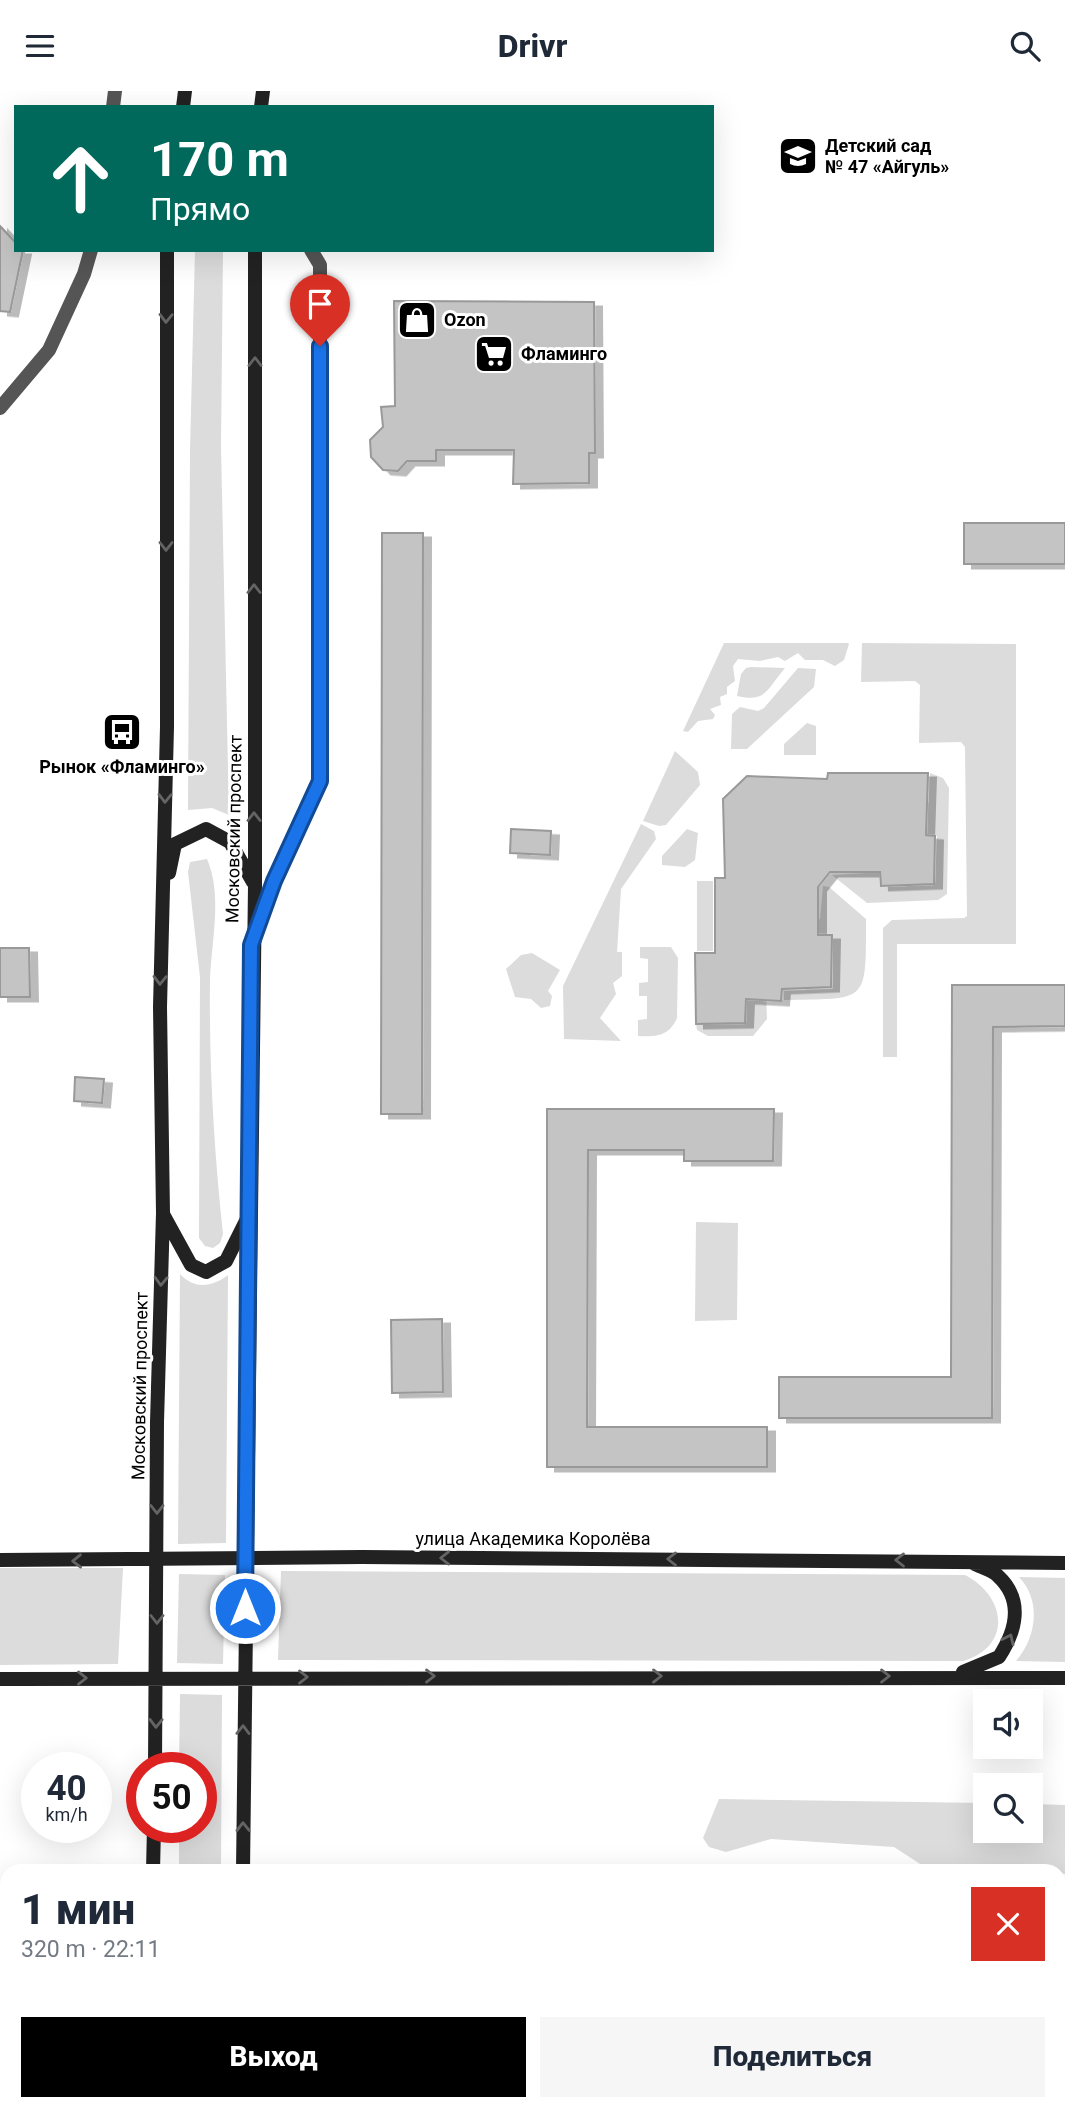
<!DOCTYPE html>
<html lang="ru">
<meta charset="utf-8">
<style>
body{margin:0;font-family:Roboto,sans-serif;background:#f6f6f7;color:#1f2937;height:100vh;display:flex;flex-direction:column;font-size:26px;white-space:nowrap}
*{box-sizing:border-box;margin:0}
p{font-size:23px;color:#747a83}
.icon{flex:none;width:38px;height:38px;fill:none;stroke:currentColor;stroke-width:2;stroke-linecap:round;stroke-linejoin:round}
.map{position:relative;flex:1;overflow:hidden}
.side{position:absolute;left:0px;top:1773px;width:1066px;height:247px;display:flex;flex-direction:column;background:#fff;border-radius:21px 21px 0 0;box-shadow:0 7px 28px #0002}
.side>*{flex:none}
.hud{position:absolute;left:14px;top:14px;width:700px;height:147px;border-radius:0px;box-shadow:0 7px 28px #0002;background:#00695c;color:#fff;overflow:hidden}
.controls{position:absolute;left:973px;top:1598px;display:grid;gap:14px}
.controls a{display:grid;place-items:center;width:70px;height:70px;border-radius:0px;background:#fff;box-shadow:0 7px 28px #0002;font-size:35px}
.speed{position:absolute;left:21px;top:1661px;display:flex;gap:14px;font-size:35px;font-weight:700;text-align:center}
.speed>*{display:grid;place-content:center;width:91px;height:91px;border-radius:50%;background:#fff;box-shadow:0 7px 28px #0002;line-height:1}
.speed small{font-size:18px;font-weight:400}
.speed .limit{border:10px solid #d22;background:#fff;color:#111}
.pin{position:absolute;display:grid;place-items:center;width:60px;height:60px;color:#fff;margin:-72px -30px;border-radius:50% 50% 50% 0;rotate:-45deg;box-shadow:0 0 7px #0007}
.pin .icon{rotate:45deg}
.me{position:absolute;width:77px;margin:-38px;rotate:0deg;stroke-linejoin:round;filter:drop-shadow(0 0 5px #0008)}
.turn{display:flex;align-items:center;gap:24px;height:147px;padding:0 21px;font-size:32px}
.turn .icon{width:91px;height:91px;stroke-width:2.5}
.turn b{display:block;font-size:49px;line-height:60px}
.round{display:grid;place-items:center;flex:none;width:74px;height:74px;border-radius:0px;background:#f6f6f7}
.overview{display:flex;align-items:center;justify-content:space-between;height:119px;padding:0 21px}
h1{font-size:42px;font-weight:800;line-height:52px}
.action{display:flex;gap:14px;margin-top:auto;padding:14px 21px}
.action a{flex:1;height:80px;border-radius:0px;background:#000;color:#fff;font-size:28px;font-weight:800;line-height:80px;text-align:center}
.action a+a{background:#f6f6f7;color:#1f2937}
header{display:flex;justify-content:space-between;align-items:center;height:91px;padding:0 21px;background:#fff;font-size:32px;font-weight:800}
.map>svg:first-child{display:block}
</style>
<header><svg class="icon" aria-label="menu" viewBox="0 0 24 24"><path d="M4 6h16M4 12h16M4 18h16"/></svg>Drivr<svg class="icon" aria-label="search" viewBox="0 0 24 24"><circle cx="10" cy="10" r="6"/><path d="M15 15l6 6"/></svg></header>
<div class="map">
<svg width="1065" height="2018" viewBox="0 0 1065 2018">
<defs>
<filter id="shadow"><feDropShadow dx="8" dy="4.5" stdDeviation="0" flood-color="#0004"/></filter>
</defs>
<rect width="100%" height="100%" fill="#fff"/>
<path fill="#dcdcdc" d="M195,159h28l-2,197 8,368 -17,-7 -24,2 2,-359z
M724,552h124l1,1 -5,16 -9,6 -12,-6h-18l-7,-7 -13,8 -7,-4 -18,4 -22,-2 -5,7 2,15 -8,6v7l-7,3 1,8 -11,4 5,6 -2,4 -15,2 -10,11 -5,-1z
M862,552l154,1v300h-119v113h-14v-129l9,-8 72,-2 3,-2 -2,-169 -4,-5 -42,1 1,-58 -5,-4 -54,1z
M746,577l5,-1 34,1c-18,21 -19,35 -48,28l4,-22z
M798,577l18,1 -2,18 -67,62h-16l1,-35 8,-7 18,4 6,-3z
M807,632l9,3v29h-32v-11z
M675,660l23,21 2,13 -34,40 -7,1 -16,-5z
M930,682l13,5 6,10 -2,106 -9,6 -71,3 -35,-28 35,-2 1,-7h11l1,21 55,-2 2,-49 -10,-2z
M641,733l13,7 2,8 -35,50 -4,63h5v24l-9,7 3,11 -16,24 21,23 -57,-2 -1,-53z
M687,738l11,4 -3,27 -10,7 -23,-2v-9z
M207,768c16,37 4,83 3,122 -1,85 4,169 13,253l-3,9 -7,5 -8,-2 -6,-8 1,-261 -12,-105 2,-10z
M697,790h16v70h-16z
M823,795l6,1 37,32c0,86 2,79 -82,81v-9l49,-2v-55l-21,-1v-12l8,-2z
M640,856h31l7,11 -1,60c-8,18 -20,19 -39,18v-16l9,-1v-23h-8v-13l9,-1v-23l-8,-1z
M532,862l28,17 -12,21 4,5 -2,10 -9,2 -10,-9 -16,-2 -9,-28 15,-14z
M766,899l1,29 -14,17h-45l-11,-6 -1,-6h50l1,-33z
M696,1131l42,1 -1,97 -42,1z
M180,1183c15,16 32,13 48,1l-2,268 -48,1z
M0,1477h123l-5,96 -118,1z
M281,1480l684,4c41,21 48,71 -2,86l-685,-1z
M179,1483l46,1 -2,89 -46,-1z
M1019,1486l46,1v84l-49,-1c20,-23 26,-60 3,-84z
M180,1603l42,1 -1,176h-42v-44h22v-60h-22z
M719,1708l266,4v28h46v-27l34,1v69l-38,-8 -43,5h-53l-37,-24 -123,-8 -45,13 -17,-5 -6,-9z
M1059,1816l6,3v71l-6,-3z"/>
<path fill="#c4c4c4" stroke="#999" stroke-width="2" filter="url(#shadow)" d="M0,135l16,17v7h7l-13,62 -10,-1z
M394,210l200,1 1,151h-6v30l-76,1 1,-34h-78v11h-29l-9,10 -15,-1 -12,-13 -1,-17 13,-13 -2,-20 14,-1z
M964,432h101v41h-101z
M382,442h41l-1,581h-41z
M828,682h100l-2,62 9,1 -1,48 -53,2 -1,-14h-50l-12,15v48h14l-1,52 -49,2 -1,12 -35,-2 -1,24 -49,1 -1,-71h20v-75h10l-2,-79 24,-23 80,3z
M511,738l40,2 -1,24 -40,-2z
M0,857h29l1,49h-30z
M952,894h113v41l-72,1 -1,391h-213v-41h172z
M75,986l29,2 -2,24 -28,-2z
M547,1018h227l-1,52h-89v-11h-96l-1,277h180v40h-220z
M442,1228l1,73 -51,1 -1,-73z"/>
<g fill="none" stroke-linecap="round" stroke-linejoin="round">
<path stroke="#555" stroke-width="14" d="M113,16l2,-16
M0,317l49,-58 35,-76 7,-24
M255,843l19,-53 46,-100v-516l-9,-15"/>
<path stroke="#222" stroke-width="14" d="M183,16l2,-16
M261,16l2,-16
M169,782l6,-29 31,-15 24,13 23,40
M163,1123l28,51 15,7 20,-11 21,-42
M0,1469l362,-3 703,6
M963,1581l36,-15c17,-26 25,-57 -1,-81 -6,-6 -18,-9 -25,-13
M0,1588l1065,-1
M155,1676l2,-345 6,-209 -3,-206 7,-280v-477
M153,1780l1,-44
M243,1780l12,-986v-635
M154,2012v6
M243,2012v6"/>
</g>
<defs><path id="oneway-chevron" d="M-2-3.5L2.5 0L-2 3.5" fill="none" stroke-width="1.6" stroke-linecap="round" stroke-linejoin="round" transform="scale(1.75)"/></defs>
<g stroke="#646464">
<use href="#oneway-chevron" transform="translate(166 227) rotate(91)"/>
<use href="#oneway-chevron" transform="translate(255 271) rotate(-90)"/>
<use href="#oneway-chevron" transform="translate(166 455) rotate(90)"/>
<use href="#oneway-chevron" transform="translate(254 498) rotate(-90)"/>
<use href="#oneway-chevron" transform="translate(165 707) rotate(91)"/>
<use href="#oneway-chevron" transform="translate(254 726) rotate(-90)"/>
<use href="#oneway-chevron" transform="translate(160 889) rotate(91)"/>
<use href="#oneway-chevron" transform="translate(161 1190) rotate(92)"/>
<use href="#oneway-chevron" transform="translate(157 1418) rotate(90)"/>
<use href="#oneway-chevron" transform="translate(445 1467) rotate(-180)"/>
<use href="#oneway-chevron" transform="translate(672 1468) rotate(-180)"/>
<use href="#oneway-chevron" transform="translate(900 1469) rotate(-180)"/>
<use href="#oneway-chevron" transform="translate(77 1470) rotate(179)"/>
<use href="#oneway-chevron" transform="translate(157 1528) rotate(90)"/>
<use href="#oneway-chevron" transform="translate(1009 1548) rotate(-65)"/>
<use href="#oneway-chevron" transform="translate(430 1585)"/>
<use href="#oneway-chevron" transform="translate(657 1585)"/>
<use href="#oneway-chevron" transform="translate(885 1585)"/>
<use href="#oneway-chevron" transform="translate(303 1586)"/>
<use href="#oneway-chevron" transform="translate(82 1587)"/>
<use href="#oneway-chevron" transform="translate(156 1632) rotate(91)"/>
<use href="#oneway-chevron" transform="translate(243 1639) rotate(-89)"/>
<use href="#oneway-chevron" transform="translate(243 1736) rotate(-91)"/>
</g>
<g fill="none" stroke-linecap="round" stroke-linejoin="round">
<g stroke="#114b97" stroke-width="18">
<path id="route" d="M245,1517l6,-663 23,-64 46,-100v-435"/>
</g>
<use href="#route" stroke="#1a73e8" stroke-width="12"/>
</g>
<defs>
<g id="school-square" transform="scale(2.0125)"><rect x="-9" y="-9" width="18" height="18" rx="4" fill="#000" stroke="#fff"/><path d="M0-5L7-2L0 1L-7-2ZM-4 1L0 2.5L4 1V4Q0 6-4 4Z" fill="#fff"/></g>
<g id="shop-square" transform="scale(2.0125)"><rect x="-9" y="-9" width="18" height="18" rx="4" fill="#000" stroke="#fff"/><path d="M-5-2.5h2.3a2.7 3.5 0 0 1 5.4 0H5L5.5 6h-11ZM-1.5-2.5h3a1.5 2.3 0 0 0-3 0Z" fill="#fff"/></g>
<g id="supermarket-square" transform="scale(2.0125)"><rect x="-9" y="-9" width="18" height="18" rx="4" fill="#000" stroke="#fff"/><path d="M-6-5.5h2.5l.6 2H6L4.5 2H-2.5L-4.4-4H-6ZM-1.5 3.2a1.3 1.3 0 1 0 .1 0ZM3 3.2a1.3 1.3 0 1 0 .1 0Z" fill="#fff"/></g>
<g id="bus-square" transform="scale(2.0125)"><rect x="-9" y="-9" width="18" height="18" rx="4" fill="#000" stroke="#fff"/><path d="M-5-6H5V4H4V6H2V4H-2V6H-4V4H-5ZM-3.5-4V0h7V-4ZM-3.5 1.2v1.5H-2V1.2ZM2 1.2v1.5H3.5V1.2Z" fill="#fff"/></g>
</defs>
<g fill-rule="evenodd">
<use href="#school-square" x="798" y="65"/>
<use href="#shop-square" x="417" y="229"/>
<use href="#supermarket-square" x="494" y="263"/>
<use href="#bus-square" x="122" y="641"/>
</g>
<g text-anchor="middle" stroke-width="6" stroke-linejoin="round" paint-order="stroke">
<g font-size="18" font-weight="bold" fill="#000" stroke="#fff" text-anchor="start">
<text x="825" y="61">Детский сад<tspan x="825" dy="21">№ 47 «Айгуль»</tspan></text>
<text x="444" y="235">Ozon</text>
<text x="521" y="269">Фламинго</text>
<text x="122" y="682" text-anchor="middle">Рынок «Фламинго»</text>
</g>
<g font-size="18" fill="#000" stroke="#fff">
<text transform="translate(234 738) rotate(-89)" y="6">Московский проспект</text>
<text transform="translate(140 1295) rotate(-89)" y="6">Московский проспект</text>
<text x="533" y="1454">улица Академика Королёва</text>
</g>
</g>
</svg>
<div class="controls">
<a><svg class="icon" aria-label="sound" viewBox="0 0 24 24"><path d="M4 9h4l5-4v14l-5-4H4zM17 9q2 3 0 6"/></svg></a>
<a><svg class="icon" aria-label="search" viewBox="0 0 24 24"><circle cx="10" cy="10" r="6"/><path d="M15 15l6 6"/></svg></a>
</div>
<div class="speed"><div>40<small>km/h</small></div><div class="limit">50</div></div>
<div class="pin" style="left:320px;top:255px;background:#d93025"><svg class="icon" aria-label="arrive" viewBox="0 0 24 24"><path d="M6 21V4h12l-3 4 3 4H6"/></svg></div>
<svg class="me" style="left:245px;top:1517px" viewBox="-20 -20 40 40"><circle r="17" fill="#1a73e8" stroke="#fff" stroke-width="3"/><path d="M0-11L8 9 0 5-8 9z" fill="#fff"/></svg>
<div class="hud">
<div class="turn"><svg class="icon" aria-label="ahead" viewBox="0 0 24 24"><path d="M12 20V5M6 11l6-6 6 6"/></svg><div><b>170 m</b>Прямо</div></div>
</div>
<section class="side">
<div class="overview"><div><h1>1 мин</h1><p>320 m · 22:11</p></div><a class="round" style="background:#d93025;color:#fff"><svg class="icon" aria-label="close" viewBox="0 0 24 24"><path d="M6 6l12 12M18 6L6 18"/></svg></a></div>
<div class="action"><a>Выход</a><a>Поделиться</a></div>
</section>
</div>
